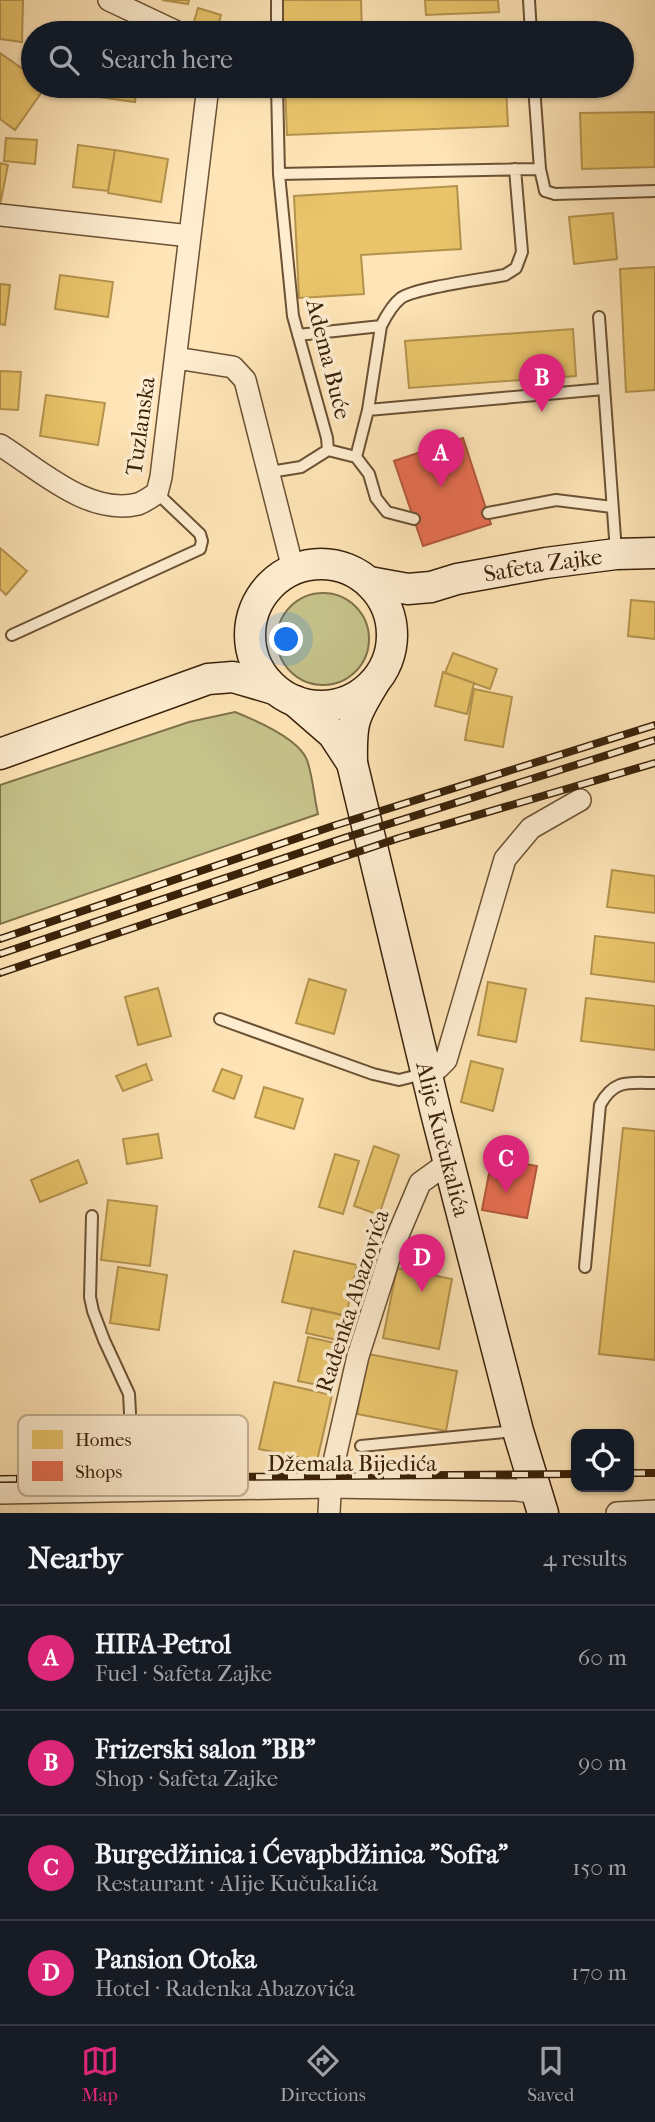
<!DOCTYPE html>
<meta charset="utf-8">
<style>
body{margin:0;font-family:"IM FELL French Canon",serif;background:#242831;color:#f1f3f6}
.controls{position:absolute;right:21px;bottom:21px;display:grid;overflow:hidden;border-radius:14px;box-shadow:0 2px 5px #0004}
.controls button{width:63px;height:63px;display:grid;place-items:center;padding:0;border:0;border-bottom:2px solid #363941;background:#171b24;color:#f1f3f6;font:35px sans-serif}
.you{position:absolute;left:287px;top:640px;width:24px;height:24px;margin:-18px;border:5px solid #fff;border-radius:50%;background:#1a73e8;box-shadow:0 0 0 10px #1a73e833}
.badge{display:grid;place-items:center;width:46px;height:46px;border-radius:50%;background:#db2777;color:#fff;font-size:23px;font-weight:700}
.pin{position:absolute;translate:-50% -58px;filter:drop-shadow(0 2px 4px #0008)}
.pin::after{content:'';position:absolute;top:37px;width:24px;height:21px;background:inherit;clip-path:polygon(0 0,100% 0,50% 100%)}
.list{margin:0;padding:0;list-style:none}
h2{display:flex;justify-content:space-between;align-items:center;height:91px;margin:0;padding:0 28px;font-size:30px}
h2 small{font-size:23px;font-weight:400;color:#9ea1a6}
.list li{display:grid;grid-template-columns:46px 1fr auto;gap:21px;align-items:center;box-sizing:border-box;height:105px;padding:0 28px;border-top:2px solid #363941}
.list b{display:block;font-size:26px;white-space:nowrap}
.list p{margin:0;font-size:23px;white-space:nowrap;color:#9ea1a6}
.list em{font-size:23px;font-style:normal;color:#9ea1a6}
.icon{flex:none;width:38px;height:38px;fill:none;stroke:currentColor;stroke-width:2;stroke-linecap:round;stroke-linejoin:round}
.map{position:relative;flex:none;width:655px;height:1513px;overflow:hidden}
.search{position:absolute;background:#171b24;box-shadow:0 2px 5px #0004;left:21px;right:21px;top:21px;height:77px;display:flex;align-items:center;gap:18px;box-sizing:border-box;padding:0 24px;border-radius:38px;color:#9ea1a6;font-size:26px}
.sheet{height:511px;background:#171b24}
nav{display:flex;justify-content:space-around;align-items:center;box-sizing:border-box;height:98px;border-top:2px solid #363941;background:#171b24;font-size:19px;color:#9ea1a6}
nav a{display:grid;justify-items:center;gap:4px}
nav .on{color:#db2777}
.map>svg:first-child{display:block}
.green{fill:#c5c28a;stroke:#80724a;stroke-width:2}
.homes{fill:#e9c46a;stroke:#b4934d;stroke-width:2}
.shops{fill:#e76f51;stroke:#b3583b;stroke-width:2}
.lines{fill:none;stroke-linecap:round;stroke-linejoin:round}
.lane-casing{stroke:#6b5234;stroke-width:14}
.street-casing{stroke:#6b5234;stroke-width:24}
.secondary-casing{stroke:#3a2209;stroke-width:33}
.lane{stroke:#feedd0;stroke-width:10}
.street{stroke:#feedd0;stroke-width:21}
.secondary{stroke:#feedd0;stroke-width:30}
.rail-casing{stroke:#3a2209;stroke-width:8}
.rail{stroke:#feedd0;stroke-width:5;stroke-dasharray:16;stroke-linecap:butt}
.labels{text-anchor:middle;stroke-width:7;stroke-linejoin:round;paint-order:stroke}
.street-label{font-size:23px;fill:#3a2209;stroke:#feedd0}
.key{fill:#feedd0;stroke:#c3b094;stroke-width:2}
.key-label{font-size:19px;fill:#3a2209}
</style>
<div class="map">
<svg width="655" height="1513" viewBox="0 0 655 1513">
<rect width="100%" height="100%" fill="#fee4b6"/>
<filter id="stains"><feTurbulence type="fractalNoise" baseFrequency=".00286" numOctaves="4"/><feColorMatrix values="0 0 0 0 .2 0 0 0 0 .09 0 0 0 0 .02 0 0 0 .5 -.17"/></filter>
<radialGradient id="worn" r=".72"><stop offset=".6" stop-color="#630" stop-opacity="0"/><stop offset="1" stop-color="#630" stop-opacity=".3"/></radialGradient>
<path class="green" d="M277 639a46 46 0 1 1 92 0a46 46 0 1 1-92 0Z
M235,712c20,8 64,27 72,48 6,17 7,37 11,54l-318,110v-139l189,-63z"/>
<path class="homes" d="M0,0h23l-1,42 -22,-3z
M162,0h27l-1,4z
M282,0h79l1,33h-79z
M425,0h73l1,12 -73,3z
M198,8l23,7 -5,18 -24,-5z
M44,28l42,5h-42z
M0,53l33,23v10h13l-31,44 -15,-11z
M99,86h38l-2,16 -37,-5z
M285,86h221l2,40 -221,9z
M655,112v55l-73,2 -2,-56z
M6,138l31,2 -2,24 -31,-3z
M78,145l37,5 -7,41 -35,-4z
M115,150l53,9 -7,43 -53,-9z
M0,163l8,2 -8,40z
M457,186l4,63 -100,6 3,39 -65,4 -5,-102z
M613,213l4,46 -43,5 -5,-47z
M655,267v123l-29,2 -6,-123z
M60,275l53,7 -5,35 -53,-8z
M0,284l10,1 -5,40 -5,-1z
M573,329l3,47 -167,12 -4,-47z
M0,371l21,1 -3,38 -18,-1z
M46,395l59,8 -7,42 -58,-9z
M0,548l27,23 -21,24 -6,-6z
M631,600l24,2v37l-27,-3z
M453,653l44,16 -7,20 -45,-16z
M443,672l31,11 -7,31 -32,-8z
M474,689l38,8 -9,50 -38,-7z
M612,870l43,6v37l-48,-6z
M595,936l60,7v39l-64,-8z
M309,979l37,11 -12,44 -38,-11z
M488,982l38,7 -10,53 -38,-7z
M158,988l13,48 -33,9 -13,-48z
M586,998l69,8v44l-74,-9z
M471,1061l32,8 -10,42 -32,-9z
M146,1064l6,16 -29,11 -7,-15z
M222,1069l20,7 -8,23 -21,-8z
M264,1087l39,12 -9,30 -39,-12z
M623,1128l32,3v229l-56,-6z
M158,1134l4,24 -35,6 -4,-25z
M374,1146l25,9 -20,60 -25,-9z
M335,1154l24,7 -16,53 -24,-7z
M78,1160l9,23 -47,19 -9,-22z
M108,1200l49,6 -7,60 -49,-6z
M294,1251l63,14 -11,51 -64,-14z
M118,1267l49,8 -8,55 -49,-7z
M397,1268l55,11 -13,70 -56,-11z
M312,1308l36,8 -6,25 -36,-8z
M308,1337l31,7 -10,43 -31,-6z
M368,1354l89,17 -11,60 -89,-17z
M274,1382l58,13 -15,66 -58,-12z"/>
<path class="shops" d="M463,438l28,86 -68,22 -29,-85z
M492,1158l45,8 -10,52 -45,-8z"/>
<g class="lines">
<g class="lane-casing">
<path id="lane" d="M529,0l2,33
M277,33v-33
M534,86l6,83 5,22 10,3 100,-3
M279,174l261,-5
M599,317l17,235
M298,335l83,-9c5,-10 11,-21 20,-28 14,-10 83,-19 104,-23l11,-7 6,-16 -7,-83
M368,410l13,-84
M328,450l28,7 13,17 7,24 11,14 27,7
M356,457l12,-47 236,-21
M270,472l31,-5 27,-17 -1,-12 -34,-122 -14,-142 -2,-88
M488,513l68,-13 56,7
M12,635l188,-86 2,-8 -2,-7 -43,-41
M220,1019l153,55 26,6 24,-6
M92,1216l-2,81 3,14 11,29 25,54 1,19 -6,78
M585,1267l15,-162c14,-26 28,-22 55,-22
M361,1446l154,-15"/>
</g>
<g class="street-casing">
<path id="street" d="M109,0l70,33
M0,215l190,21
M176,358l57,9 12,13 48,189
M0,445c39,24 88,71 138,59 6,-2 13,-7 19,-11l4,-16 47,-391
M426,1074l12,-6 8,-8 59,-201 26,-31 49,-28
M0,1493l330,-6 187,3 20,3
M329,1513l2,-38 27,-119 34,-107 28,-66 29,-21
M617,1513l38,-2"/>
</g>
<g class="secondary-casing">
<g id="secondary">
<circle cx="321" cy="635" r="71"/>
<path id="s1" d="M369,582l39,7 23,-2 26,-8 89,-16 70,-9 39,-1"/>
<path id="s2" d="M374,683c-21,34 -23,40 -22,80l84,350 82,318 25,82"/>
<path d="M295,701l38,33 19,29"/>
<path d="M0,754l208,-75 25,-2 41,12"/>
</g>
</g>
<use href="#lane" class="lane"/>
<use href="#street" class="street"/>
<use href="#secondary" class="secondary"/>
<g class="rail-casing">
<path id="rail" d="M0,939l336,-114 319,-100
M0,954l341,-115 314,-99
M0,973l399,-135 256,-75
M629,1473h26
M0,1479l576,-5"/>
</g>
<use href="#rail" class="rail"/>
</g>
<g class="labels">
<g class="street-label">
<text transform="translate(329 359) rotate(76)" y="8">Adema Buće</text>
<text transform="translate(140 426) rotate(-82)" y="8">Tuzlanska</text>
<text dy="8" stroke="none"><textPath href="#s1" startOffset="177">Safeta Zajke</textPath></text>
<text dy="8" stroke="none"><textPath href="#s2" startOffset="472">Alije Kučukalića</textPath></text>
<text transform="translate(352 1301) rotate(-72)" y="8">Radenka Abazovića</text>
<text x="352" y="1471">Džemala Bijedića</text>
</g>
</g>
<rect x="18" y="1415" width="230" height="81" rx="10" class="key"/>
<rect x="32" y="1430" width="31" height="19" fill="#e9c46a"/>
<rect x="32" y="1461" width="31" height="20" fill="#e76f51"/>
<g class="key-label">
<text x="75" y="1446">Homes</text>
<text x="75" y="1478">Shops</text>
</g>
<rect width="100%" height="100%" filter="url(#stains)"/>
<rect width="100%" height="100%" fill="url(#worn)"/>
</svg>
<div class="controls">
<button><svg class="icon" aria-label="locate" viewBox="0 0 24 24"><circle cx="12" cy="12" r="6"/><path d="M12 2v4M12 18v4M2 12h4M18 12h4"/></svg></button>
</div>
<div class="you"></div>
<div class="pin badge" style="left:441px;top:487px">A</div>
<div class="pin badge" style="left:542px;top:412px">B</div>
<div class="pin badge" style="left:506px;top:1193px">C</div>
<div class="pin badge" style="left:422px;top:1292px">D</div>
<div class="search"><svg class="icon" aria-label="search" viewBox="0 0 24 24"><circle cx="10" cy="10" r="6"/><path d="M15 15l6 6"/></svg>Search here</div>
</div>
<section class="sheet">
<h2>Nearby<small>4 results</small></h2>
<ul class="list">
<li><span class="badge">A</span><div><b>HIFA-Petrol</b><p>Fuel · Safeta Zajke</p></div><em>60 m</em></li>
<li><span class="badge">B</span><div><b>Frizerski salon &quot;BB&quot;</b><p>Shop · Safeta Zajke</p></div><em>90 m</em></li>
<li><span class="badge">C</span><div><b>Burgedžinica i Ćevapbdžinica &quot;Sofra&quot;</b><p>Restaurant · Alije Kučukalića</p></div><em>150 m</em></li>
<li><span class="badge">D</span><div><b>Pansion Otoka</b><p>Hotel · Radenka Abazovića</p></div><em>170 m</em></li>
</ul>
</section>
<nav>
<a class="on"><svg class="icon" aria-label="map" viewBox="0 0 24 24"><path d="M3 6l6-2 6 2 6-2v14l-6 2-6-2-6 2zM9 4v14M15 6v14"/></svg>Map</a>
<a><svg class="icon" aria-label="directions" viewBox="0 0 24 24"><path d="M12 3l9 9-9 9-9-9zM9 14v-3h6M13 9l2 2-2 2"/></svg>Directions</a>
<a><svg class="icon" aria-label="saved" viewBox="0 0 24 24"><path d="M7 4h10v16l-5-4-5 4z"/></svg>Saved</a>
</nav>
